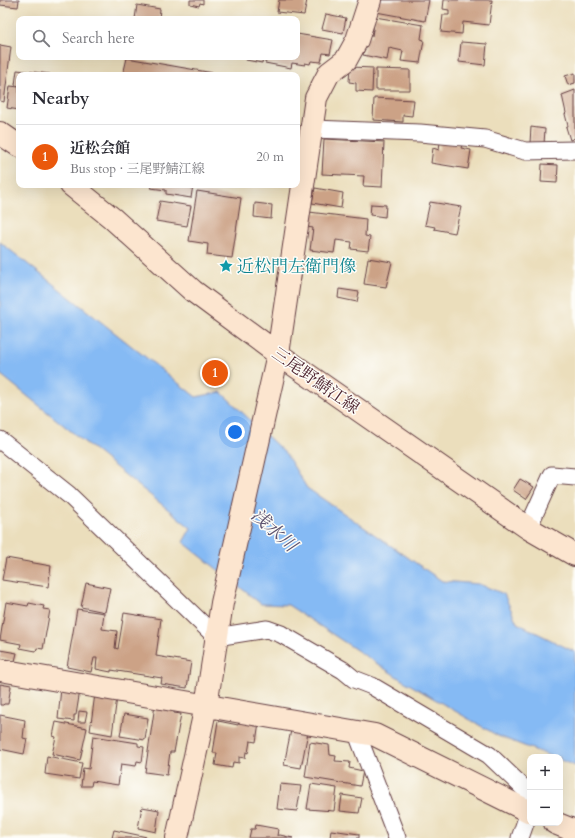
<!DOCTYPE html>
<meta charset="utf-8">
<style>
body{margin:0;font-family:Cardo,"Noto Serif JP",serif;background:#f2f2f3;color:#2b2b33}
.controls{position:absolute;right:12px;bottom:12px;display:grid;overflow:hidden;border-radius:8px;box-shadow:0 4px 16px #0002}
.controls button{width:36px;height:36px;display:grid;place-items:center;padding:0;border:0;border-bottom:1px solid #e1e1e2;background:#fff;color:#2b2b33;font:20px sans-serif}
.you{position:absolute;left:235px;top:432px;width:14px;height:14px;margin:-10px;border:3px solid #fff;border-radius:50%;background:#1a73e8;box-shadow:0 0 0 6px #1a73e833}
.badge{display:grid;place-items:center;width:26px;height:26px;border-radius:50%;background:#ea580c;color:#fff;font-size:13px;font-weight:700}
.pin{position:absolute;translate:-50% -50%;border:2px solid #fff;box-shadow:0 1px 4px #0006}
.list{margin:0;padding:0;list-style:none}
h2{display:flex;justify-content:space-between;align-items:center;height:52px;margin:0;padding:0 16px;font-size:17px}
h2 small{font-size:13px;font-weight:400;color:#7c7c81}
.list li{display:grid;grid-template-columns:26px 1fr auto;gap:12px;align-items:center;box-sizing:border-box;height:64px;padding:0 16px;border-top:1px solid #e1e1e2}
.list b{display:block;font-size:15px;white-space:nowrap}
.list p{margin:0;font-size:13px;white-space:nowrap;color:#7c7c81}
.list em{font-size:13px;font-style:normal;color:#7c7c81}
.icon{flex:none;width:22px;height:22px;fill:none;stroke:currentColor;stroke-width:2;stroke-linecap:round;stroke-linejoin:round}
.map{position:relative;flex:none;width:575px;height:838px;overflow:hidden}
.search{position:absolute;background:#fff;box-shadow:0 4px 16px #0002;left:16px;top:16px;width:284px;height:44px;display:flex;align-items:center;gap:10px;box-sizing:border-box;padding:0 14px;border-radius:8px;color:#7c7c81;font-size:15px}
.panel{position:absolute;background:#fff;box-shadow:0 4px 16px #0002;left:16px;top:72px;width:284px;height:116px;border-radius:8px}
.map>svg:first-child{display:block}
.water{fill:#85baf4;stroke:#686c90}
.building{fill:#cca286}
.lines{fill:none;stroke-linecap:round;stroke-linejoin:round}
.street-casing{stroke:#623c41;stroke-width:19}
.secondary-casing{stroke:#623c41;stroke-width:24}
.street{stroke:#fff;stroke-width:17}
.secondary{stroke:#fce5cf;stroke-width:22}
.labels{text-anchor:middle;stroke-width:3;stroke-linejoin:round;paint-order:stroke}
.culture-label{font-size:17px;fill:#0d838f;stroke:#fdfcf7;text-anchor:start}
.street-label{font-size:17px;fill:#4a1f2b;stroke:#fdfcf7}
.water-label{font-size:18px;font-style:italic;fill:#5f5571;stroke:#fdfcf7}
</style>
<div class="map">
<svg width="575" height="838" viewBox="0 0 575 838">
<rect width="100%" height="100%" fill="#fdfcf7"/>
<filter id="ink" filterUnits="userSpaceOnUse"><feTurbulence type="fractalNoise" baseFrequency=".025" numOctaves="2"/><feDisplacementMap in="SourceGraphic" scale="8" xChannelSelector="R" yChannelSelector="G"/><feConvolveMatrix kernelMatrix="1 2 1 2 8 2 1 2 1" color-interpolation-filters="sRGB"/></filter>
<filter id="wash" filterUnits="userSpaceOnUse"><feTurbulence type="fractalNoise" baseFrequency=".012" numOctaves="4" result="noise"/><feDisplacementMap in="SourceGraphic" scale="16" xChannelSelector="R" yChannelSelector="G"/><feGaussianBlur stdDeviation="0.9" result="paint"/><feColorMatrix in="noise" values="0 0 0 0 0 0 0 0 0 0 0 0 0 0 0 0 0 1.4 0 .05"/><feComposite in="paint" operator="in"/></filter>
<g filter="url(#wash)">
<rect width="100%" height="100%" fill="#ebdebc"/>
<path class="water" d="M0,242l196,155 25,-5 65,62 21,34 135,93 37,3 25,10 13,29 58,29v114l-15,-6v-3h-7l-55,-21 -96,-56 -114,-75 -27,-1 -78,-62 8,-14 -191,-154z"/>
<g id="blocks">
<path class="building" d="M0,0h19l-1,7 -18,-2z
M190,0h13v4l-3,-1 -1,3 -9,-2z
M279,0h28l-3,15 -27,-3z
M378,0h51l-4,21 -49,-9z
M444,0h48l-3,25 -26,-3 -1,12 -21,-2 2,-17h6v-5l-6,-1z
M137,5l23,4 -1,10h-24z
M326,14l20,4 -3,15 -21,-4z
M375,17l48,8 -2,14 3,1 -4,23 -19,-2 2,-10 -14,-3 -2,12 -24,-5 4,-19h5z
M297,34l36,6 -3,14 -7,-1 -2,9 -10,-1 -1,3 -5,-1v2l-13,-2 -1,5 -26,-5 1,-6h31z
M461,42l26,2 -2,21 -26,-3z
M0,45l11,2 -7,55 -4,-1z
M246,57h17l-1,6 -16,-3z
M127,58l92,16 -1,1h-95z
M350,67l23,1 -1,24 -16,-1v-8l-7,-1z
M376,69l34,1v20h-34z
M17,70l33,4v1h-31v11l-4,-1z
M575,73v10l-7,2 -3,-9z
M10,86l9,1v23l-12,-2z
M575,90v48l-5,2 -4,-13 2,-1 -3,-12 1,-1 -4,-18z
M374,98l40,2 -2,16 -9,-1v7l-30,-2z
M531,127l14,2 -1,15 -14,-1z
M324,139l60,3 -2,45 -19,-1 1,-10 -42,-2z
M440,142l22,3 -1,3 10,2 -3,19 -37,-6 2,-15 6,2z
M542,164l16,1 -1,18 -16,-1z
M152,185h41l-2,13 -25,-4v-4l-15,-2z
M315,188l28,5 -2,15 -29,-5z
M197,191l44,7 -9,60 -25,-3 1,-11 -19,-3z
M160,201l31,5 -4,20 -31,-5z
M430,202l31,5 -6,26 -21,-4 1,-2 -10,-2z
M255,203l17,2 -1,14 -17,-2z
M371,204l15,1 -1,12 -15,-2z
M309,212l57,7 -1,17 5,1 -2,14 -17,-2 1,-7 -16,-2 -2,13 -24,-3 3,-22 -6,-1z
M368,258l24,4 -6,25 -22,-3z
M339,289l20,3 -2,10 -19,-4z
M520,479l14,8 -8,12 -13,-9z
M6,558l45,8 -3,21 -46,-7z
M86,583l24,5 -5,24 -24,-5z
M6,602l22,4 1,-3 15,3 -1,3 7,1 -7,39 -6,-1 -1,3 -16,-3 1,-4 -21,-4z
M77,609l27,4 -2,16 15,2 -2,17 3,1 6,-36 37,6 -5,37 35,6 -4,26 -26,-4 1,-6 -51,-8v2l-15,-3 1,-11h-3l-3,14 -24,-5z
M0,650l17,3 -2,8 -15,-3z
M0,684l11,2 -3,18h-4l-1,1h-3z
M61,688l19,2 -4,25h-2v6l-16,-2z
M95,694l22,3 -5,38 -22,-4z
M155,705l19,3v5l7,1 -7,38h-4l-3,23 -22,-3z
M79,711l8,1 -2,10h-7z
M124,714l24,4 -3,22 -25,-4z
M0,715l25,5 -2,18 4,1 -3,15 -24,-5z
M218,721l20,4 1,-3h20l-3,20 -6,-1 -2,12 -2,-1 -1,6 -6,-1v6l-6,-1 -1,6 -17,-3 2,-12h-4z
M56,722l31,6 -7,32 -28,-6 4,-17 -3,-1z
M291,730l17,2 -7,36 -17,-3z
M93,736l45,7v3l6,1 -2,15 -5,-1 -1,5 -15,-2 -3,21 -26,-4 -1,5h-10l2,-18 6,1z
M310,742l19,3 1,10 6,1 -1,5 15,1 -1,6 14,3 -3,15 -55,-9z
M47,756l35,7 -3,16 -34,-5z
M280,784l21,2 -4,25 -20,-2z
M311,784l26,4 -3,23 -27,-2z
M342,795l20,3 -3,15 -19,-2z
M142,807l17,3 -3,22 -18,-4z
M256,825l22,4 -1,7 3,-1 13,3h-44l2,-9h4z
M114,830l33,7 -1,1h-34z
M331,830l28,4v4h-29z"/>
</g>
</g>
<g filter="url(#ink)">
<use href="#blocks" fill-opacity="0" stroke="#623c41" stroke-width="1"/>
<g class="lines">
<g class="street-casing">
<path id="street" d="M313,129l107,4 65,6 40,12 50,-1
M0,440l69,55 147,142 51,-8 14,5 62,36 11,9 18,7 117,69 41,39
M528,528l24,-53 23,2
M356,731l41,107
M520,838l9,-26"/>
</g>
<g class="secondary-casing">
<path id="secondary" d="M0,133l19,13
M71,185l41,33 81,73 85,63 250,174 47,27
M0,670l375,65 155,77
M555,823l20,8
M177,838l29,-132 16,-103 56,-249 38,-256 13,-25 17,-13 11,-20 13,-40"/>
</g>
<use href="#street" class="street"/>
<use href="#secondary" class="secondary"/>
</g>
</g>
<defs>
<g id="sight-bare" transform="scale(1.08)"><path d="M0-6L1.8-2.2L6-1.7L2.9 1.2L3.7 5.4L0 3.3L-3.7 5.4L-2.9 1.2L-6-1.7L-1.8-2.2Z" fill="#0f9aa8" stroke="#fdfcf7" stroke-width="2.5" paint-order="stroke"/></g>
</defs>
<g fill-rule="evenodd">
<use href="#sight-bare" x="226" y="266"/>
</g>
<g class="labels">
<g class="culture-label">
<text x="237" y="272">近松門左衛門像</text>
</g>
<g class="street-label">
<text transform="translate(316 380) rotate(35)" y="6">三尾野鯖江線</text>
</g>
<g class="water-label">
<text transform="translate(274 530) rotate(42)" y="6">浅水川</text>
</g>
</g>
</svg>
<div class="controls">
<button>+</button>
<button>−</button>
</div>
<div class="you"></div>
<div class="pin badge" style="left:215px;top:373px">1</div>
<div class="search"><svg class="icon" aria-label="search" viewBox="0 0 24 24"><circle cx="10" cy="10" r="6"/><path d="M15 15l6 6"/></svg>Search here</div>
<section class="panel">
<h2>Nearby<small></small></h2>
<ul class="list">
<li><span class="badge">1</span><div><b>近松会館</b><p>Bus stop · 三尾野鯖江線</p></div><em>20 m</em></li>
</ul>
</section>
</div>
